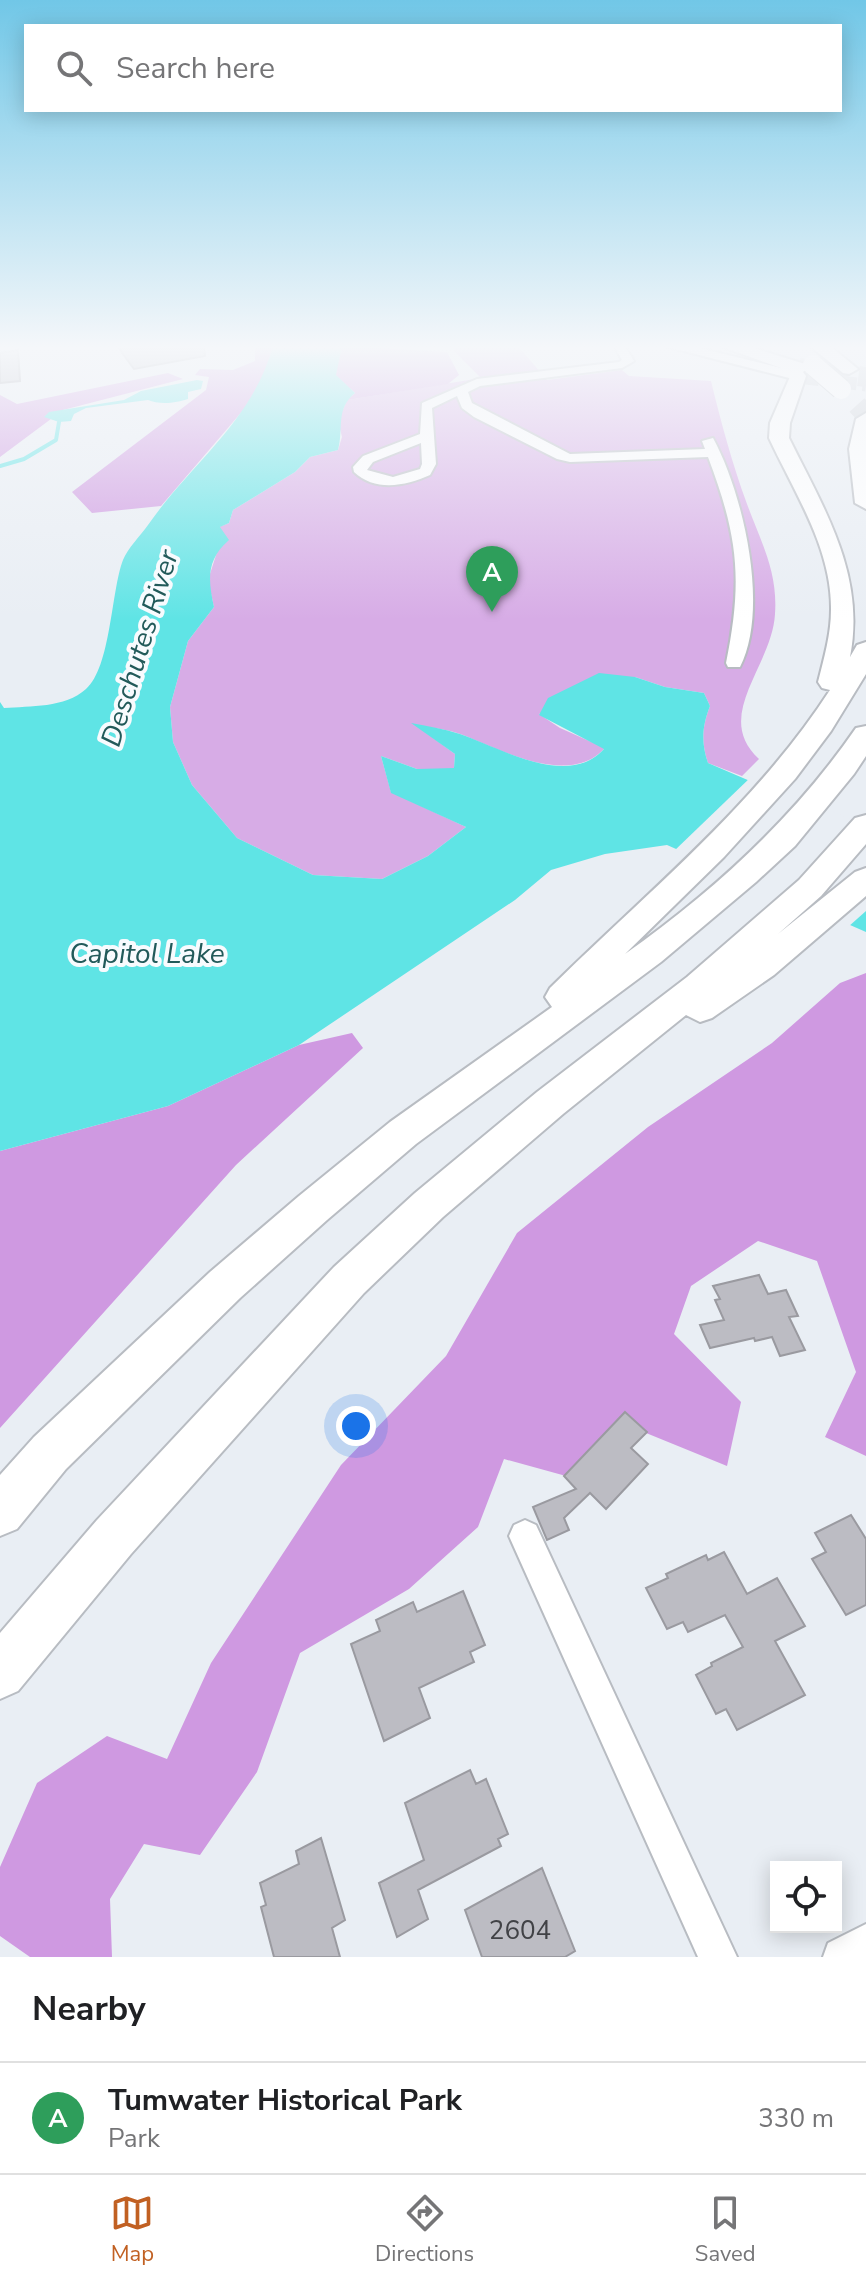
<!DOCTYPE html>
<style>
body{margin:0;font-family:"Nunito Sans",sans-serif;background:#f2f2f2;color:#202124}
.controls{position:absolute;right:24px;bottom:24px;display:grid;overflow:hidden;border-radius:0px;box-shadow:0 4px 20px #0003}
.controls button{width:72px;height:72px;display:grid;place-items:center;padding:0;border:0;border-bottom:2px solid #e0e0e0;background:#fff;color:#202124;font:40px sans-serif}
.you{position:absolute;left:356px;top:1426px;width:28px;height:28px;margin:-20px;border:6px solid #fff;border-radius:50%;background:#1a73e8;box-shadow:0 0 0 12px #1a73e833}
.badge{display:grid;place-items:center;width:52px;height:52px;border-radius:50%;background:#c16022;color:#fff;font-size:26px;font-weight:700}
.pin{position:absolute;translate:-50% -66px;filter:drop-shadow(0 2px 4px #0008)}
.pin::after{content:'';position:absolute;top:42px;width:28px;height:24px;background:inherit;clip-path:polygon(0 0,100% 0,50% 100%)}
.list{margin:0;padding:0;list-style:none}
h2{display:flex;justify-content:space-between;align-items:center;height:104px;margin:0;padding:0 32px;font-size:34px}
h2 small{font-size:26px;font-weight:400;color:#757577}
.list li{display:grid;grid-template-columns:52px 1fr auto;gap:24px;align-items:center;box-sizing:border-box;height:112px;padding:0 32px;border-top:2px solid #e0e0e0}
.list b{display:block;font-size:30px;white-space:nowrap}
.list p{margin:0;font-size:26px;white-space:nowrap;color:#757577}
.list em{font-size:26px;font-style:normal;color:#757577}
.icon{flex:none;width:44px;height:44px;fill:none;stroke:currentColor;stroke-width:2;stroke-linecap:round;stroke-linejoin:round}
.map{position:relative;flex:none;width:866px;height:1957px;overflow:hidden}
.search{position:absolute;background:#fff;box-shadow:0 4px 20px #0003;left:24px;right:24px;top:24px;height:88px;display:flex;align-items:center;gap:20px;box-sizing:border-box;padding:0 28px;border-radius:0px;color:#757577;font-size:30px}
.sheet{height:216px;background:#fff}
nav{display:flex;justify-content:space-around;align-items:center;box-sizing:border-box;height:112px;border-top:2px solid #e0e0e0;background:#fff;font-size:22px;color:#757577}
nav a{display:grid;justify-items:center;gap:4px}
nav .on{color:#c16022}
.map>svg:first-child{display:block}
.green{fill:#d7ace6}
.forest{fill:#cf99e1}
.water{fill:#5fe4e5}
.pier{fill:#e9eef4}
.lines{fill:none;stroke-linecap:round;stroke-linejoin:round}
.stream{stroke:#5fe4e5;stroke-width:4}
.building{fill:#bcbcc3;stroke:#9a9aa0;stroke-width:2}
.minor-tunnel{stroke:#caced4;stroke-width:13;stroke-dasharray:13 6;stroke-linecap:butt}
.highway-tunnel{stroke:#caced4;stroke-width:20;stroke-dasharray:20 10;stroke-linecap:butt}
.minor-casing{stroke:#b8bcc2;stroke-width:4}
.major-casing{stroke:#b8bcc2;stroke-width:4}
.highway-casing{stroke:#b8bcc2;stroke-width:4}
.minor{fill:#fff;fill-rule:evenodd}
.major{fill:#fff;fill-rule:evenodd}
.highway{fill:#fff;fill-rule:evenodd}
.highway-bridge-casing{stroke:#b8bcc2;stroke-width:22;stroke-linecap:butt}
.highway-bridge{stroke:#fff;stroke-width:20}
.labels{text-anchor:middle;stroke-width:8;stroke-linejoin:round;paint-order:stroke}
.near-number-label{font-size:26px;fill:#414246}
.water-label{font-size:28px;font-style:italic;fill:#225a5a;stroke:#f8fbfe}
</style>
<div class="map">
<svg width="866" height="1957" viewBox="0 0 866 1957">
<rect width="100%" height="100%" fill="#e9eef4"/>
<path class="green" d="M454,346h64l29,34 75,-10 7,6 82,5c10,41 21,82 36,123 14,38 31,68 28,110 -3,53 -63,102 -16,145l-17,17 -34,-13c-7,-21 -6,-36 2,-57l-6,-13 -39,-6 -30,-10 -96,37 21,14 45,20c-35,39 -102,3 -142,-13 -15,-6 -33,-7 -49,-11l41,30 -1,15h-37l-36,-13 10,36 75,35 -38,29 -46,23 -69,-4 -76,-37 -45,-53 -19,-43 -3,-35 18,-66 26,-34 -6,-27 10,-31 1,-22 10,-4 4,-13 62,-38 15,-15 28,-7 4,-13 -4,-16 9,-21 134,-22 -27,-27z"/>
<path class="forest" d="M255,346h18l-8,30 -14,25 -90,105 -69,7 -20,-21 134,-102 3,-13 -14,-2 5,-6 33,1 22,-9z
M342,346l105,6 12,23 -11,9 -101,16 8,-7 -20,-18z
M168,373l15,6 -120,31 -63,47v-62l17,9z
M866,973v483l-41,-19 31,-65 -39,-111 -59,-20 -67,45 -17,48 67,68 -14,64 -103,-42 -58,52 -62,-17 -26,68 -69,62 -109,64 -43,119 -57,83 -56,-11 -34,55 2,58h-82l-30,-21v-69l37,-84 70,-47 60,23 44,-96 130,-198 105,-109 71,-123 131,-106 124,-84 68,-60z
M352,1033l11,15 -127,117 -236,263v-277l168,-45 131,-61z"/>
<path class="water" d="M273,346h69l-6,29 19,18c-20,16 -11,36 -17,57l-28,7 -15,15 -62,38 -4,13 -9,4 9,13c-23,20 -21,40 -15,67l-26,34 -18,66 3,35 19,43 45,53 76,37 69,4 46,-23 38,-29 -75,-34 -10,-37 36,13 37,-1 1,-14 -44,-31c16,3 33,6 49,11 41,14 108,55 144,15l-65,-34 9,-17 51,-25 36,4 30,10 39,6 6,13c-8,21 -9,36 -2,57l158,68v101l-199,-87 -62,9 -54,16 -36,30 -216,145 -131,61 -168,45v-449l4,6c26,-2 61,0 82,-19 25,-22 25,-98 37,-129 5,-12 17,-24 25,-35 43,-62 104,-103 125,-179z
M197,380l6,1 -2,8 -13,3v7c-11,4 -29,6 -40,1l-62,8 -12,6 -3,7 -12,1 -15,-5 5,-5 75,-12 17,-9z"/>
<path class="pier" d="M752,776l114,50v85l-18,16 -175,-75z"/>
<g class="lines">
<path class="stream" d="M0,466l24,-7 32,-19 3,-18"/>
</g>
<path class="building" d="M117,346h87l1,10 -71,13z
M18,350l2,31 -20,2v-30z
M759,1275l9,19 18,-4 12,26 -9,1 16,33 -25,6 -8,-19 -17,4 -1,-3 -44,10 -10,-23 24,-5 -9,-20 5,-1 -7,-13z
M625,1412l22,20 -16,16 17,16 -42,45 -16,-16 -26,25 5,12 -22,10 -14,-33 43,-18 -12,-13z
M851,1515l15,24v66l-20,10 -34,-56 14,-7 -11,-19z
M724,1552l23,42 30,-16 28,48 -30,15 30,54 -68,35 -11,-21 -10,5 -20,-39 16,-9 -1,-3 32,-16 -18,-32 -37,17 -5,-10 -16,7 -21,-41 22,-10 -2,-4 40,-19 2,5z
M463,1591l22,54 -15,7 4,10 -55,26 11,30 -46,23 -33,-97 29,-13 -4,-11 37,-18 4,10z
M470,1770l6,14 10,-5 22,55 -10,5 3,7 -83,44 10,29 -31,18 -18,-54 45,-23 -19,-57z
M321,1838l24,82 -13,8 8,29h-66l-13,-50 5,-2 -6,-22 39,-19 -3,-13z
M542,1868l33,83 -10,6h-83l-17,-47z"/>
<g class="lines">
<path class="minor-tunnel" d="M806,378l60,7"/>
<path class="highway-tunnel" d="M799,368l67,9
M857,405l9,10"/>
<g class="minor-casing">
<path id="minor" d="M614,346h11l9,15 -12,7 -142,18 -12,6 4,11 98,51 135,-5 -3,-8 11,-3c30,55 57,170 27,229h-12l-2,-4c17,-83 12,-127 -18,-206l-138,5 -13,-3 -83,-42 -12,-9 -5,-12 -25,12 4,56 -6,11c-24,11 -55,17 -76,-3l-1,-5 10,-11 57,-22 2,-31 55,-24 142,-17 3,-2zM421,443l1,21 -2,5 -27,8 -26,-7 6,-8z
M525,1520l11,5 201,432h-39l-189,-421 5,-11z
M866,1924v33h-43l5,-14z"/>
</g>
<g class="major-casing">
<path id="major" d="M664,346h27l111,27 2,3 -7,4z"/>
</g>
<g class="highway-casing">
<path id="highway" d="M720,346h27l58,18 3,4 -5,4 3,4 -16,47 -1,15c35,71 77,137 61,219l7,-12 9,-3v32l-35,57 -36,48 -71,78 -99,97c89,-63 169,-136 231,-226l10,-2v30l-12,18 -59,72 -39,36 -95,80 -245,182 -89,76 -87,78 -174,171 -49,60 -17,7v-61l34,-38 176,-165 89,-76 91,-74 162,-115 -7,-10 5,-9c97,-96 205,-182 280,-298l-8,-2 -4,-6c6,-24 13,-48 13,-72 1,-62 -37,-118 -62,-172l1,-15 22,-51z
M810,346h20l28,23 -9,5 -6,-1z
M866,413v96l-11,-6 -6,-54 7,-30z
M866,815v29l-45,52 -43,38 77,-62 11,-4v28l-92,79 -62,43 -12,4 -14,-7 -123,99 -120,103 -79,76 -233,261 -113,137 -18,8v-66l97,-113 237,-253 81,-74 122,-101 150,-115 112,-97 56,-62z"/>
</g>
<use href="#minor" class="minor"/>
<use href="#major" class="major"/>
<use href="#highway" class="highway"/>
<g class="highway-bridge-casing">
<path id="highway-bridge" d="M813,365l28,24"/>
</g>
<use href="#highway-bridge" class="highway-bridge"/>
</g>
<linearGradient id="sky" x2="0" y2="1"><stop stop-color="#71c7e7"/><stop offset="0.56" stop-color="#f5f7fa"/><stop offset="1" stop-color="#f5f7fa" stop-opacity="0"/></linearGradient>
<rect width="866" height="620" fill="url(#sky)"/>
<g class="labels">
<g class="near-number-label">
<text x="520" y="1939">2604</text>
</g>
<g class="water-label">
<text transform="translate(139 648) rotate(-73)" y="10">Deschutes River</text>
<text x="147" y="963">Capitol Lake</text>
</g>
</g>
</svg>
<div class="controls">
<button><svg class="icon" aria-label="locate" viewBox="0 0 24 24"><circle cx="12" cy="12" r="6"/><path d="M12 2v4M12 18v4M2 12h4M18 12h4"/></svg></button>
</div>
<div class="you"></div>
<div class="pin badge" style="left:492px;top:612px;background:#2e9e5b">A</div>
<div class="search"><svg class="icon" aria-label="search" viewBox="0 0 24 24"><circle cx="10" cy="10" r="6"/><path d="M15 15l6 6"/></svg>Search here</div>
</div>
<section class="sheet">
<h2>Nearby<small></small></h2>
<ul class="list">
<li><span class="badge" style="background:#2e9e5b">A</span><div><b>Tumwater Historical Park</b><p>Park</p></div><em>330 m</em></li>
</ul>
</section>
<nav>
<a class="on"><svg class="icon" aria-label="map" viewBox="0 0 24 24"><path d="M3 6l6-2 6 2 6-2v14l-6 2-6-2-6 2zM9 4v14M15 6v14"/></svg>Map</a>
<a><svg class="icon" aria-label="directions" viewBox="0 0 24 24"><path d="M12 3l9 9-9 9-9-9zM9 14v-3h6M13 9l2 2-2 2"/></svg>Directions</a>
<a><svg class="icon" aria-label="saved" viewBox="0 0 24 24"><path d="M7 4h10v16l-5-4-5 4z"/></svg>Saved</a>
</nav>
